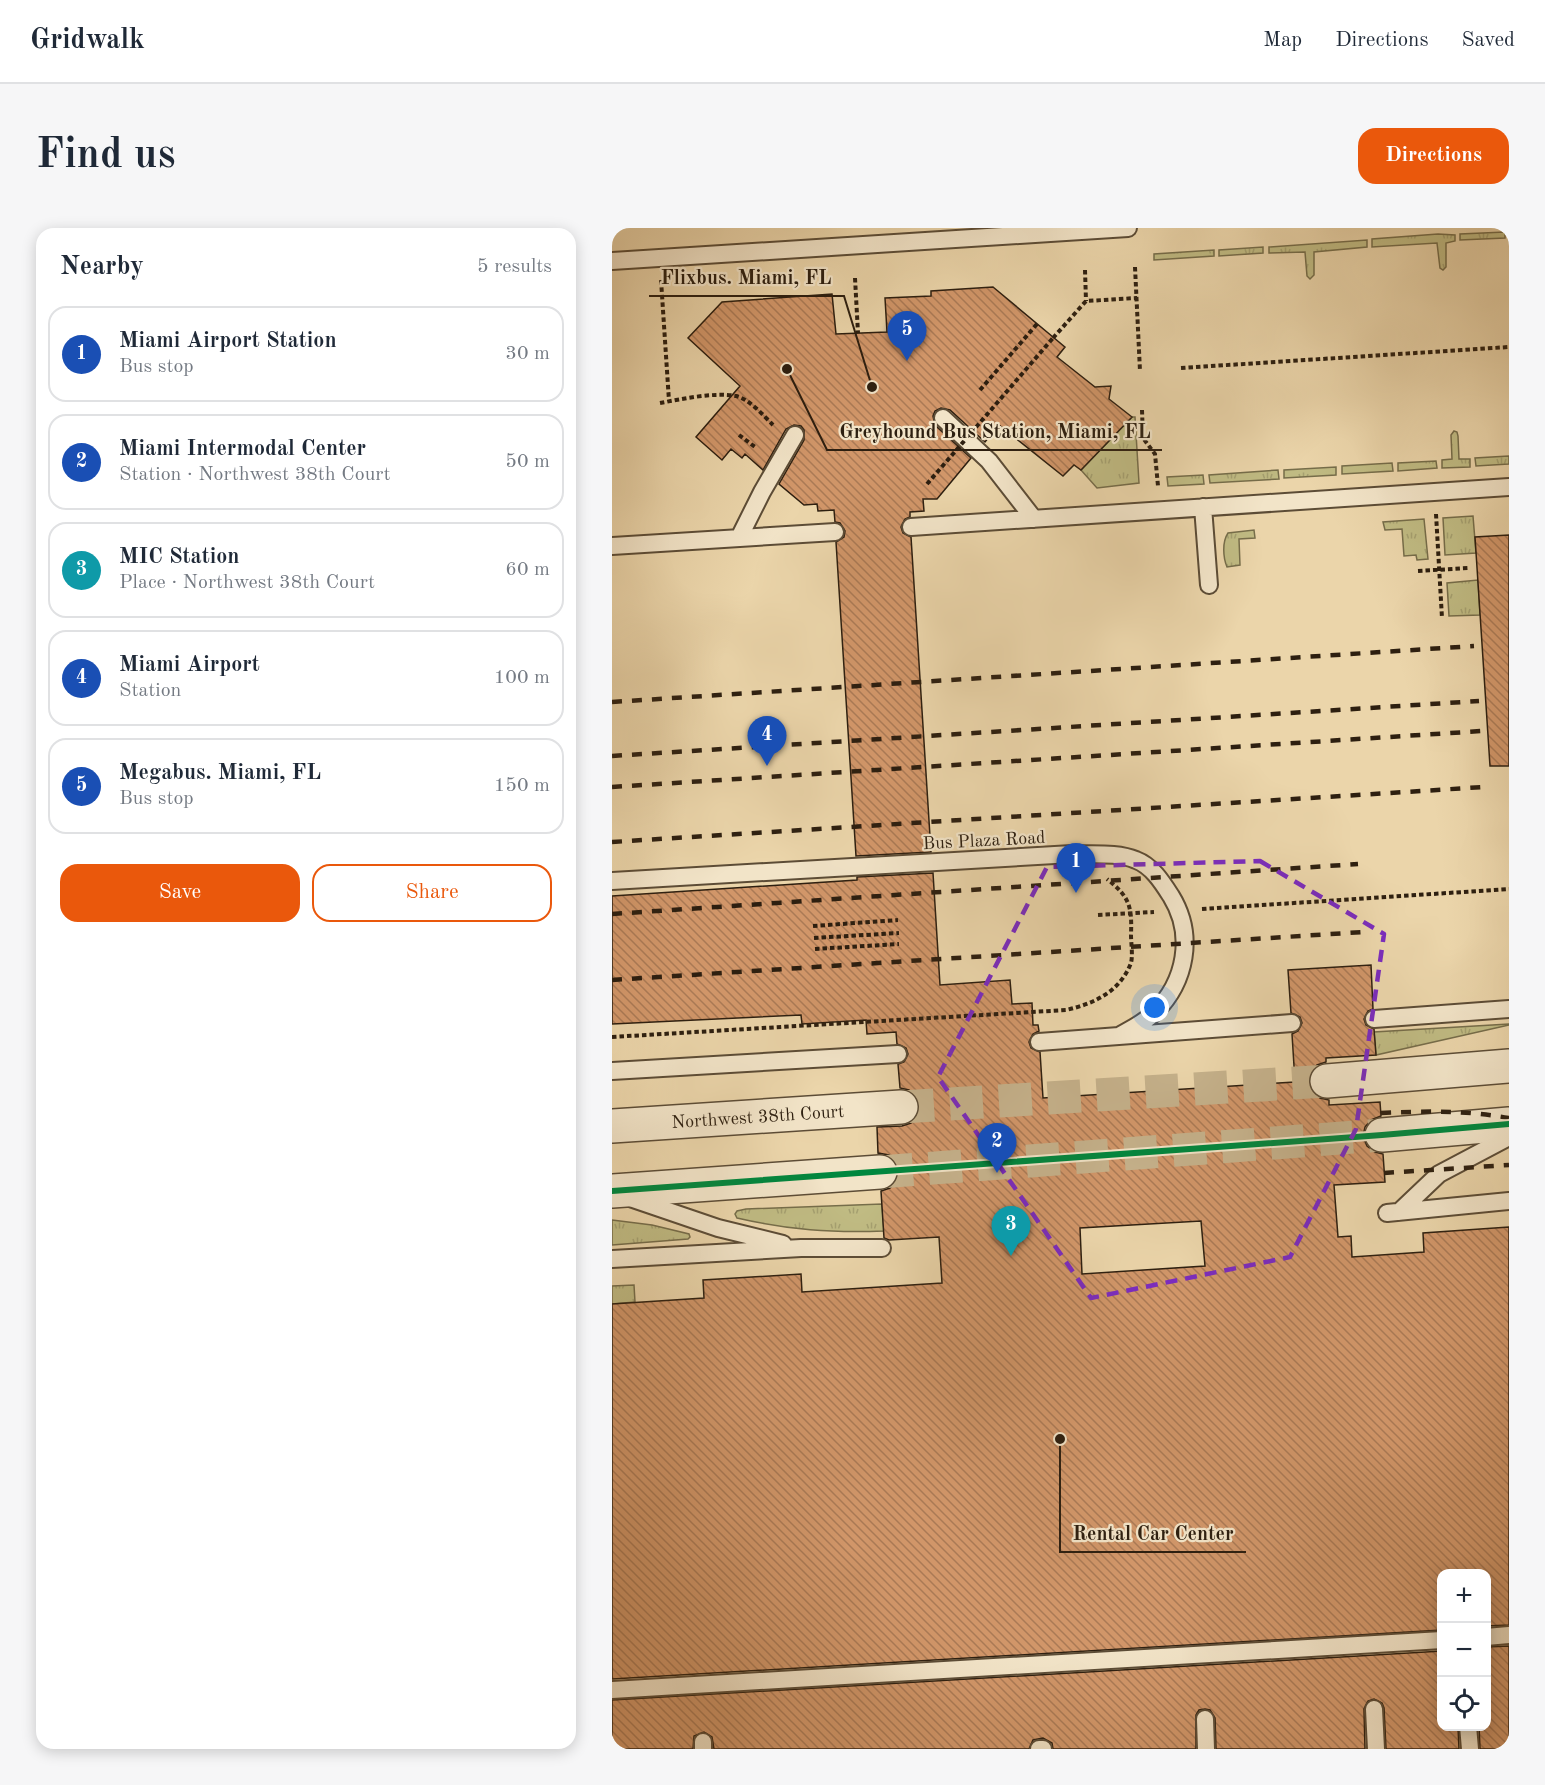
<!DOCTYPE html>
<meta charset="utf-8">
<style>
body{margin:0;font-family:"Old Standard TT",serif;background:#f6f6f7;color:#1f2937}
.controls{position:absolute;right:18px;bottom:18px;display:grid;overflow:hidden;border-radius:12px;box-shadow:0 3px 15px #0003}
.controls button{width:54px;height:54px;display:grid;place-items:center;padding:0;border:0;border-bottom:2px solid #e0e1e3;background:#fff;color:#1f2937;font:30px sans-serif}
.you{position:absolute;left:543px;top:780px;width:21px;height:21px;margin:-15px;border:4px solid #fff;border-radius:50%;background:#1a73e8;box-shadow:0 0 0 9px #1a73e833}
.badge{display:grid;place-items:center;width:39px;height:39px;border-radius:50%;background:#ea580c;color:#fff;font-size:20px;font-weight:700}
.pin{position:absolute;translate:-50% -50px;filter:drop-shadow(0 2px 3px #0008)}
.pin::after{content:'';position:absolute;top:32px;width:21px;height:18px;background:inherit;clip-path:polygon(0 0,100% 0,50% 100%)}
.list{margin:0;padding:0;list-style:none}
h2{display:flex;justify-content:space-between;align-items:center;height:78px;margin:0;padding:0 24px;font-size:26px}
h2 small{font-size:20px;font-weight:400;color:#747a83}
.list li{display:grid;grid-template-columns:39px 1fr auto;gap:18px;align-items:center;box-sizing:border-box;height:96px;margin:0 12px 12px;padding:0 12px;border:2px solid #e0e1e3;border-radius:18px}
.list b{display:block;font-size:22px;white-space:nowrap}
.list p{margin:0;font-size:20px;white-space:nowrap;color:#747a83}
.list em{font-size:20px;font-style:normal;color:#747a83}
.actions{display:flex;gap:12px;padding:18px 24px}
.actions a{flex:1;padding:14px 0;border:2px solid #ea580c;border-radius:18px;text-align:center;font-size:21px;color:#ea580c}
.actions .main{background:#ea580c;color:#fff}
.icon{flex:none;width:33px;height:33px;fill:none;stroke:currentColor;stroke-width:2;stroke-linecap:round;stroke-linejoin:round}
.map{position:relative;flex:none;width:897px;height:1521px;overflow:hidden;border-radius:18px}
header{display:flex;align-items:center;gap:36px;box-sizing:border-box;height:84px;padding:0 30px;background:#fff;border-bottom:2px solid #e0e1e3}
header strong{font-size:28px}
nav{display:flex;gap:33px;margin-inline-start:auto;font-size:21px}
.intro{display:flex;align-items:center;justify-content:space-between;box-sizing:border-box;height:144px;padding:0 36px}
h1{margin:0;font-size:42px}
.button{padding:15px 27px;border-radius:18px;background:#ea580c;color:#fff;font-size:21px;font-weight:700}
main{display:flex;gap:36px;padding:0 36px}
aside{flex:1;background:#fff;border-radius:18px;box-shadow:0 3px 15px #0003}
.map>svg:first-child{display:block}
.grass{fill:url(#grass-tufts);stroke:#766d4a;stroke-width:1.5}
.building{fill:url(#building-back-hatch);stroke:#2d1f10;stroke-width:1.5;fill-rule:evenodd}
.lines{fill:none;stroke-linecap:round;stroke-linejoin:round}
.minor-tunnel{stroke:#c5b18b;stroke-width:33;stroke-dasharray:33 16;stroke-linecap:butt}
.tertiary-tunnel{stroke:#c5b18b;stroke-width:33;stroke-dasharray:33 16;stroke-linecap:butt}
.service-casing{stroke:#5c4c36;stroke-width:20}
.minor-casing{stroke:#5c4c36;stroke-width:36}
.tertiary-casing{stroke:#5c4c36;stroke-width:36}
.path{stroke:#2d1f10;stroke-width:4;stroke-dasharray:4.5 3;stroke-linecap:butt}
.service{stroke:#f2e4c8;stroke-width:16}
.minor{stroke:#f2e4c8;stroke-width:33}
.tertiary{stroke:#f2e4c8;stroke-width:33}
.rail{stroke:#2d1f10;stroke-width:4.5;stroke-dasharray:10 10;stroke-linecap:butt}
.path-bridge{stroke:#2d1f10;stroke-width:4;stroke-dasharray:4.5 3;stroke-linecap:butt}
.cycleway-casing{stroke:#f2e4c8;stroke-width:10}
.cycleway{stroke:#00873e;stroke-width:6}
.marked{fill:none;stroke:#7b2cbf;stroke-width:4.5;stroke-dasharray:12 8;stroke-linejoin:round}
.labels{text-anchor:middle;stroke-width:4.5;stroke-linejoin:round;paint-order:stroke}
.street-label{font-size:18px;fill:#2d1f10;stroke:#f2e4c8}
.leader{fill:none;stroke:#2d1f10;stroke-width:2}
.callout-dot{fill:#2d1f10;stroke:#f2e4c8;stroke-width:2}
.callout-label{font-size:20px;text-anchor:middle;font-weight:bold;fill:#2d1f10;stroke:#f2e4c8;stroke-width:4.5;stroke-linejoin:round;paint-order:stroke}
</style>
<header>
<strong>Gridwalk</strong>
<nav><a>Map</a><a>Directions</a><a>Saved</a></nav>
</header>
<div class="intro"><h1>Find us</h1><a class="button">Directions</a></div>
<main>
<aside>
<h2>Nearby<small>5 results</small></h2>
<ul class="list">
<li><span class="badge" style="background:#1a4fb4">1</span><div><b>Miami Airport Station</b><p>Bus stop</p></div><em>30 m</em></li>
<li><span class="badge" style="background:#1a4fb4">2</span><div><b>Miami Intermodal Center</b><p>Station · Northwest 38th Court</p></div><em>50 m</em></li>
<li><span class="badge" style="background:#0f9aa8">3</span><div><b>MIC Station</b><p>Place · Northwest 38th Court</p></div><em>60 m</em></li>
<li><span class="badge" style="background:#1a4fb4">4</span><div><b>Miami Airport</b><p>Station</p></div><em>100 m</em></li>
<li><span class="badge" style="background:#1a4fb4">5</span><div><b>Megabus. Miami, FL</b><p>Bus stop</p></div><em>150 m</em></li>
</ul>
<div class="actions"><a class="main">Save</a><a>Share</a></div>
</aside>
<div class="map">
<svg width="897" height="1521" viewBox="0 0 897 1521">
<defs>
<pattern id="grass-tufts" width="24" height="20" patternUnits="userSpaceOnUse" patternTransform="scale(1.5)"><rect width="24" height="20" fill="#c0bb83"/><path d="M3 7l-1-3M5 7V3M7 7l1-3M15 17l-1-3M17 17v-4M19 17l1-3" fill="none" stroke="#a5a070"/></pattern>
<pattern id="building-back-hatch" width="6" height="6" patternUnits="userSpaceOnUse" patternTransform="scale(1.5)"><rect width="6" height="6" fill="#d19669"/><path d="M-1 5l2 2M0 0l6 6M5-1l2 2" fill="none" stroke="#aa7a55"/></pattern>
</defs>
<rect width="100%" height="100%" fill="#ebd5aa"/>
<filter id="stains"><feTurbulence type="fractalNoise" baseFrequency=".00333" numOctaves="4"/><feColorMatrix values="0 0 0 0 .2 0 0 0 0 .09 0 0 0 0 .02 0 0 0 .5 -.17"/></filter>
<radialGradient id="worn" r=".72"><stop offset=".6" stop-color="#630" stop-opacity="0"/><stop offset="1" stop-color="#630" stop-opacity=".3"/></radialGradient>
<path class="grass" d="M893,4v6l-45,2v-6z
M826,6l17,1v6l-9,2v24l-3,3 -3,-2 -3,-25 -65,4v-8z
M755,12v7l-53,5v23l-4,4 -3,-3 -2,-24 -36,1v-6z
M651,19v6l-44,3v-6z
M602,22v6l-60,4v-6z
M520,189h3l4,66 -42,5 -16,-18z
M842,203l3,1 1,4 1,23h11v8l-28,1v-8l10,-1 -1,-24z
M897,228v8l-33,2 -1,-8z
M824,233l1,7 -39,3v-8z
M780,235l1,8 -51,3v-8z
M724,239v8l-52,3v-8z
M666,242l1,9 -69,4 -1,-8z
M591,247l1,9 -36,2 -1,-9z
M861,288l3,37 -31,2 -2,-37z
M812,291l4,40 -11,1 -1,-5 -12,1 -2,-27 -17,1 -2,-8z
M642,302l1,8 -16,1 1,26 -13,2c-4,-10 -5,-25 1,-34z
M866,352l2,35 -31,1 -2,-33z
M897,796v1l-133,30 -2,-23z
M270,976l2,27c-53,2 -95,-1 -147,-13l-2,-4 2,-3 9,-2z
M0,992l40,5 37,9 1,3 -2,2 -76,6z
M22,1057l1,17 -23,2v-18z"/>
<path class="building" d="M381,59l72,60 -8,10 38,30 16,-1 -2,13 23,18 -51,53 -7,-5 -11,11 -64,-51 -14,17 -35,-32 -9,-2 -6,3 -2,5 2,9 36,33 -34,41h-14l1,12 -14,1v5l-5,2 -4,8 2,6 8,4 20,315 -75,4 -20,-314 8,-5 1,-6 -5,-8 -5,-1 -1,-12 -16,1 -1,-7 -13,1 -25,-21 25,-44v-10l-3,-4 -7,-1 -8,4 -23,41 -18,-16 -3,4 -11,-9 -9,11 -26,-23 44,-51 -52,-48 34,-36 110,-8 4,40 51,-2 -2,-34 46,-2v-5z
M897,307v231h-19l-15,-229z
M321,645l7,112 70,-5 2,24 20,-1 1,22h5l1,6 -6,3 -4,8 2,6 9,4 3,46 252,-16 -3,-48 6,-3 4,-8 -2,-6 -9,-4 -3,-43 83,-5 2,44 -5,2 -4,8 2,6 8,4 2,26 -50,3v4l-9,3 -7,7 -2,10 4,10 8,6 9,2v5l51,-3 1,14 -10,4 -6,7 -2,9 4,10 8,6 8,2 2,28 -51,3 4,52 13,-1 1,21 72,-5 -1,-19 86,-6v398l-23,1v-52h-44v56l-830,49v-375l92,-6 -1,-18 98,-6 1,18 140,-9 -3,-46 -50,3 -5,-2 -3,-47 9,-3 7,-7 2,-11 -3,-8 -7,-7 -11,-2 -1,-26 25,-1 9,-3 6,-7 3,-10 -4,-10 -7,-6 -9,-2 -2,-24 6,-2 4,-8 -2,-6 -9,-4 -1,-12 -29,2 -1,-14 -64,4 -1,-9 -189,9v-128l245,-16v-3zM589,993l4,45 -123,8 -2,-46z
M897,1418v103h-29l-1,-23h7v-79z
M830,1423v75h16l1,23h-73l-2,-41 -2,-5 -8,-4 -6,2 -4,8 1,40h-149l-1,-31 -5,-8 -5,-1 -6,1 -3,5v34h-143l-1,-6 -9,-5 -10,2 -4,9h-315l-2,-12 -8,-5 -10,4 -1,13h-81v-49z"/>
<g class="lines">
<path class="minor-tunnel" d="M289,879l426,-26"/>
<path class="tertiary-tunnel" d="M268,944l502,-37"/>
<g class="service-casing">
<path id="service" d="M0,33l516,-33
M331,190l46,43 45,58
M591,279l6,78
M299,299l598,-40
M127,310l23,-46 33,-57
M0,318l223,-14
M0,653l460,-27c21,1 45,-2 64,6 16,6 26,22 35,36 24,39 15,86 -17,117 -10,10 -23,16 -35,23
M762,791l135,-10
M427,814l253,-19
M0,843l286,-17
M18,970l88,30 65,16
M787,984l40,-38 70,-37
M775,985l122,-12
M0,1031l189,-11h81
M874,1409l23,-2
M0,1462l830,-50
M762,1481l2,40
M593,1491l1,30
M856,1498l2,23
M91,1514v7
M427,1521h4"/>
</g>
<g class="minor-casing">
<g id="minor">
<path d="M715,853l182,-15"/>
<path id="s1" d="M0,898l289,-19"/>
</g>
</g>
<g class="tertiary-casing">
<path id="tertiary" d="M770,907l127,-11
M0,963l268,-19"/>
</g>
<path class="path" d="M523,39l5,104
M473,42l1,31
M243,50l3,55
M49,52l8,121
M441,110l33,-37 51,-3
M569,140l328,-21
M368,162l57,-66
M48,175c21,-4 55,-11 76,-7 13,3 27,19 37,29
M530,182l1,28 12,16 3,32
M127,207l16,12
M824,286l6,104
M806,343l51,-3
M590,681l307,-20
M486,687l56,-3
M201,698l85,-6
M202,710l85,-5
M203,721l84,-5
M0,809l454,-27c27,-6 54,-18 65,-47 2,-8 0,-20 0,-28 1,-28 -1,-38 -24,-56"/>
<use href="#service" class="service"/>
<use href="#minor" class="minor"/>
<use href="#tertiary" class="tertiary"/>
<path class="rail" d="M0,474l862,-56
M0,528l867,-55
M0,559l870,-56
M0,614l872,-55
M0,686l746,-50
M0,752l751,-48
M769,885c46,-2 82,-3 128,5
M772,945l125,-8"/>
<path class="path-bridge" d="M315,256l126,-146"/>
<g class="cycleway-casing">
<path id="cycleway" d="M0,963l770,-56 127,-11"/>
</g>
<use href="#cycleway" class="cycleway"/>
</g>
<path class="marked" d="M648,633l124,73 -28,195 -66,128 -199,41 -153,-221 109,-210z"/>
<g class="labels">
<g class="street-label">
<text transform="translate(372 612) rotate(-3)" y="6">Bus Plaza Road</text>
<text dy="6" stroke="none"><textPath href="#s1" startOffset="146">Northwest 38th Court</textPath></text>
</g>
</g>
<path class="leader" d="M260 159L232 68H37M175 141L215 222H550M448 1211L448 1324H634"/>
<g class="callout-dot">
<circle cx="260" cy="159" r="6"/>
<circle cx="175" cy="141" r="6"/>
<circle cx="448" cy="1211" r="6"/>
</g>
<g class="callout-label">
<text x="134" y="56">Flixbus. Miami, FL</text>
<text x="383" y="210">Greyhound Bus Station, Miami, FL</text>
<text x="541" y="1312">Rental Car Center</text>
</g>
<rect width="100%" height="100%" filter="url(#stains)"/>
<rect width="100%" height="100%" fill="url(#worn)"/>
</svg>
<div class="controls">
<button>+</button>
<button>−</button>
<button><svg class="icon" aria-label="locate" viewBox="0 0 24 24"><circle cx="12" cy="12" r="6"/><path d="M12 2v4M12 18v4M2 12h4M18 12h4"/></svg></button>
</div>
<div class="you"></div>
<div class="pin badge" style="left:464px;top:665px;background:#1a4fb4">1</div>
<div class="pin badge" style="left:385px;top:945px;background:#1a4fb4">2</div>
<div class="pin badge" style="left:399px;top:1028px;background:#0f9aa8">3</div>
<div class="pin badge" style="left:155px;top:538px;background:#1a4fb4">4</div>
<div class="pin badge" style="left:295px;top:133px;background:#1a4fb4">5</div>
</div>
</main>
